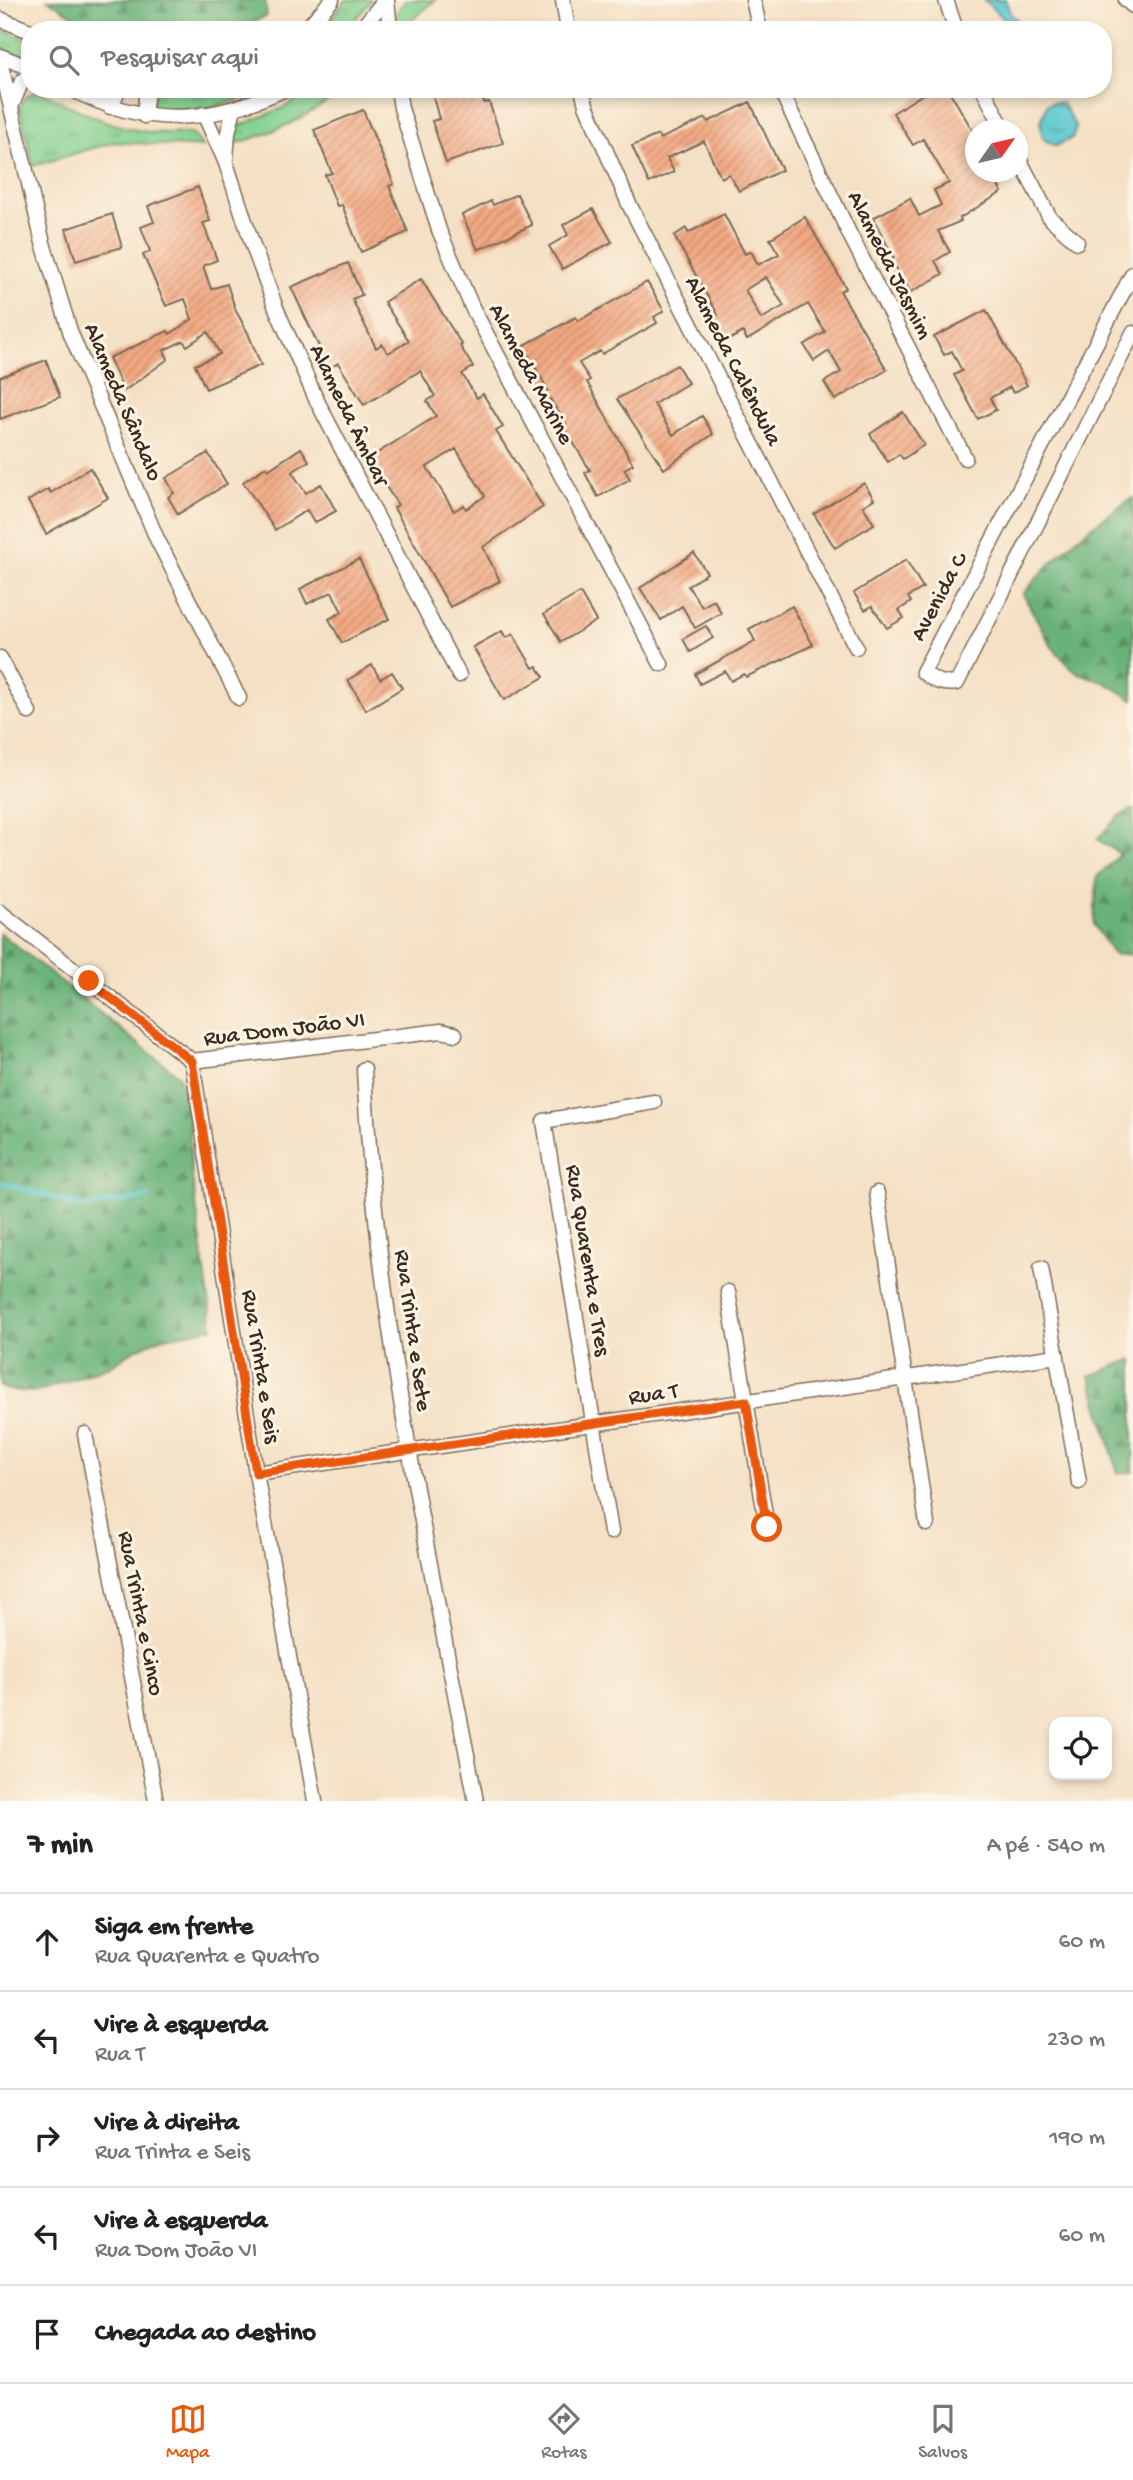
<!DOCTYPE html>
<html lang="pt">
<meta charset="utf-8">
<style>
body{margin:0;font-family:"Gochi Hand",sans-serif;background:#f2f2f2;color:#222}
.controls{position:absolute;right:21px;bottom:21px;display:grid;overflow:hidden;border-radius:14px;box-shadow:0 4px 10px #0003}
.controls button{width:63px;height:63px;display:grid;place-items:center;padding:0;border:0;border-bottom:2px solid #e0e0e0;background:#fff;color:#222;font:35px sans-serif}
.compass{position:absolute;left:965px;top:119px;width:63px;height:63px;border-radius:50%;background:#fff;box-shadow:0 4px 10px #0003;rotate:56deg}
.stop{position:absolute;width:21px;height:21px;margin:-16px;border:5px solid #ea580c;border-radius:50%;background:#fff}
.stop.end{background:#ea580c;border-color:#fff;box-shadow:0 2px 7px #0008}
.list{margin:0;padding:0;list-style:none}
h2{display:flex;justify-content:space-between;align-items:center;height:91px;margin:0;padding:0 28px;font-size:30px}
h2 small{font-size:23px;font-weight:400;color:#767676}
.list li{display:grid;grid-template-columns:46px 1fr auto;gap:21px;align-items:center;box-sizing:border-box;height:98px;padding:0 28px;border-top:2px solid #e0e0e0}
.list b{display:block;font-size:26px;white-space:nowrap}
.list p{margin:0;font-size:23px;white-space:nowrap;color:#767676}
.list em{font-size:23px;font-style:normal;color:#767676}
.icon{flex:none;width:38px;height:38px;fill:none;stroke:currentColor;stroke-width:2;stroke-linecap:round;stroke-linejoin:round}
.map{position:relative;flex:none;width:1133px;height:1801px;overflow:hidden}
.search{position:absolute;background:#fff;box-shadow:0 4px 10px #0003;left:21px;right:21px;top:21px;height:77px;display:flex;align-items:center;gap:18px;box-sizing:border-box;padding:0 24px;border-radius:28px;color:#767676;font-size:26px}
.sheet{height:581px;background:#fff}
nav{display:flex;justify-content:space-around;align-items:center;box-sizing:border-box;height:98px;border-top:2px solid #e0e0e0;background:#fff;font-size:19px;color:#767676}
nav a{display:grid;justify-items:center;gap:4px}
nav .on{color:#ea580c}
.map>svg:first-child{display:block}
.grass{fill:url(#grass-tufts);stroke:#5e7d56;stroke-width:2}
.forest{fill:url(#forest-firs);stroke:#526e4c;stroke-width:2}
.water{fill:url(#water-ripples);stroke:#4a7877;stroke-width:2}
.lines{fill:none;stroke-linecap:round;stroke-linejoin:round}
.stream{stroke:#5ac7d0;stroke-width:4.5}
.building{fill:url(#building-hatch);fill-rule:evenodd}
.minor-casing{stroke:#7c6a58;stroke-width:17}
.minor{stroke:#fff;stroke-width:14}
.route{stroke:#ea580c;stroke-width:9}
.labels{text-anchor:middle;stroke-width:6;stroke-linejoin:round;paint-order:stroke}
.street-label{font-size:23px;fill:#3b2a1e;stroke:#fcf5e5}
</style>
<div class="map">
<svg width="1133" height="1801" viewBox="0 0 1133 1801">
<defs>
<pattern id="grass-tufts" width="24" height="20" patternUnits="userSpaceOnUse" patternTransform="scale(1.75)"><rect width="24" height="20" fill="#82d08f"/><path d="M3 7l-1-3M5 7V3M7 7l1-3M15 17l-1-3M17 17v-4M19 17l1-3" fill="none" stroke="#6ca974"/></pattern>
<pattern id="forest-firs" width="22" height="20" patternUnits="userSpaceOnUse" patternTransform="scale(1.75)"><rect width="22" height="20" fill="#69b27a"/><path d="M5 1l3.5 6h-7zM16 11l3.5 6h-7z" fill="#589163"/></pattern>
<pattern id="water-ripples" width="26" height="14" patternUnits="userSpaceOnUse" patternTransform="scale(1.75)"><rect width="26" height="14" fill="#5ac7d0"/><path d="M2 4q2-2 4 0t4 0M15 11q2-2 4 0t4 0" fill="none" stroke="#4ca2a8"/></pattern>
<pattern id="building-hatch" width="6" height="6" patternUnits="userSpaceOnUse" patternTransform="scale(1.75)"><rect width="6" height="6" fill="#f3a983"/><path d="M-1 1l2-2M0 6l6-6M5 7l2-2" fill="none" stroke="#c68a6b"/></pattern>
</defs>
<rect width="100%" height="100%" fill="#fcf5e5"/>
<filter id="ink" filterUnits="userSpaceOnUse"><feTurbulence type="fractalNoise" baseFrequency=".0143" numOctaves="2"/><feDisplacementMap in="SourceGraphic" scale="14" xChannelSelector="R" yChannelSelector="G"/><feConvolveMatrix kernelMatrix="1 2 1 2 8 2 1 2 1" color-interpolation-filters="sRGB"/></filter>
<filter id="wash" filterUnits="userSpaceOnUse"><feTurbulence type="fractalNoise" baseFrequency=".00686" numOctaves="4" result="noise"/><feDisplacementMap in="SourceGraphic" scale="28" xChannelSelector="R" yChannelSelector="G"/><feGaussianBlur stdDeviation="1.57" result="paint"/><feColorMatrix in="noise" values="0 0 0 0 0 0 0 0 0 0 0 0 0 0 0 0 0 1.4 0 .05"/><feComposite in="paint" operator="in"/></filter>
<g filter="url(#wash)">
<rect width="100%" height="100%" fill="#f4e0c4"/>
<path class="grass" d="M346,0h26l-26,30h-23z
M406,0h29l-34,30h-5v-17z
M0,29l30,11v20l-30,-12z
M210,89h60c-40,15 -71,24 -115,20l-3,-6 1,-8 6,-4z
M314,89h31c-40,30 -66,42 -114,56l3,-17 51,-21z
M38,90c36,18 70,37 111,42 14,2 29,0 43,1l11,14 -89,-5 -81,24 -13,-58 4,-10z"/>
<path class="forest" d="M48,0h217l2,16 -34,14h-136z
M1133,498v202l-27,-17 -32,-12 -22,-24 -29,-53c32,-39 67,-70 110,-96z
M1133,809v146h-19l-20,-30 3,-48 23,-23 -23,-15 22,-23z
M0,933l179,143 10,39 2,54 22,159 -52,10 -25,11 -26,17 -74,26 -27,-2 -9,-4z
M1133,1359v113l-15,1 -28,-97z"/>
<path class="water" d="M984,0h22l4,13 17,17h-12z
M1055,102l7,1 14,24 -4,11 -16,8 -11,-6 -3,-4 -1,-14 6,-18z"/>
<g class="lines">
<path class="stream" d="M0,1182l83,25 66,-10"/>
</g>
<g id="blocks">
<path class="building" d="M431,89h49l4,14 5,-1 14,41 -57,20 -14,-42 7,-2z
M931,89h17l28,47v36h14l12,20 -42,26 1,3 -23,10 12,21 -15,9 8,13 -32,18 -20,-32 3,-2 -21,-40 37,-20 9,18 22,-11 -7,-15 15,-7 -26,-44 -10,6 -20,-32z
M750,102l32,68 -43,21 -10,-17 -8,4 -17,-37 -37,17 7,14 -25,11 -17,-37 26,-11 2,4 46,-21 2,4z
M363,110l31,74 -5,2 19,46 -47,20 -19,-47 -5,1 -12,-31 7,-2 -18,-43z
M198,187l12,34 -7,2 14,37 -14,6 8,23 16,-5 9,27 12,22 13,32 -55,24 -11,-24 25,-11 -12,-22 -21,14 -4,-5 -19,9 4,9 -44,32 -15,-33 59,-27 2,3 22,-15 -7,-20 -19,7 -23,-51 7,-4 -9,-24 13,-5 -6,-16z
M517,194l15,31 -54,25 -16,-35 29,-14 2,4z
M593,209l19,33 -50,27 -13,-23 19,-11 -5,-10z
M112,214l10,33 -46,14 -10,-32z
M724,214l21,40 6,-3 7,14 21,-11 -9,-15 35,-22 41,71 -6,3 47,79 -52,30 -11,-18 17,-10 -12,-21 -15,10 -10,-16 21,-13 -17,-28 -61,36 -4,-8 -16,9 -14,-24 5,-2 -44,-79 12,-8 2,5zM766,277l18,29 -23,13 -16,-29z
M348,263l14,32 -10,4 24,49 6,-4 6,9 21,-12 -25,-39 37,-23 41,66 -2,1 13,21 -11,7 15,24 6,-4 20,33 -7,4 47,76 -60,40 17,34 -50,26 -56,-99 4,-3 -30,-46 68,-43 -9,-15 8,-5 -15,-25 -56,34 -26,-42 -9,5 -38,-81zM456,449l29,47 -19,13 -2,-4 -10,6 -27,-44z
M647,282l17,29 -10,6 3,6 -55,31 -2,-3 -21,12 11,17 -3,2 46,82 -9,5 6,10 -32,18 -13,-24 5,-3 -27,-44 3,-2 -21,-33 3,-1 -25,-44 53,-29 2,4z
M986,310l41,75 -14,8 -3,-6 -20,11 6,12 -18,9 -24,-44 8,-4 -10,-20 -8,4 -10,-18z
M46,360l14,37 -60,22v-42z
M677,365l11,18 -34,21 19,31 29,-19 11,18 -49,35 -47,-70z
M903,412l21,33 -21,14 -4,-5 -11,8 -18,-28z
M301,448l8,13 -17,11 14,21 15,-9 15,27 -22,12 -7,-13 -32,20 -32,-48 23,-15 2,3z
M208,453l19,31 -49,30 -10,-17 6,-4 -8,-15z
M90,468l18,30 -62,36 -18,-33 20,-12 3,4z
M864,483l10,16 -11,7 11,18 -39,24 -21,-34z
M694,553l13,20 -19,13 14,21 12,-7 7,13 -26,15 -13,-22 -21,14 -21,-32z
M359,559l30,60 -47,24 -13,-24 13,-7 -10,-20 -25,12 -7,-15z
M906,560l17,28 -15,9 3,5 -12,8 5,8 -17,10 -15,-22 -7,4 -11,-17z
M580,593l16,28 -35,21 -17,-28z
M792,606l21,39 -67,32 -2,-3 -13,7 -6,-10 -25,13 -5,-10 60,-33 -6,-12z
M706,626l7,12 -23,14 -7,-13z
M502,631l4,7 7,-4 20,34 4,-2 7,11 -40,23 -31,-53z
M372,665l8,14 12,-7 10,16 -36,22 -18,-30z"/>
</g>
</g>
<g filter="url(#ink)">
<use href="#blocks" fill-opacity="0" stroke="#7c6a58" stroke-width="2"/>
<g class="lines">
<g class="minor-casing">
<path id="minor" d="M387,0l3,30
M563,0l5,30
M753,0l7,30
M946,0l10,30
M1126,0l7,6
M0,19l30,12
M305,30l27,-30
M360,30l25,-30
M0,56l30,12
M0,61l43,182 28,91 86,205 82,159
M71,89c76,39 138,35 214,0
M398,89l3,19 38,122 33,77 189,357
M582,89l4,16 43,99 227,443
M780,89l70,146 115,223
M983,89l21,41
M11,107l11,-26 8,-6
M110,107l9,-18
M204,114l22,49 27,83 23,62 40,91 143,276
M144,116l3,-27
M1018,157l32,61 27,24
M226,158l2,-25 6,-25
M1133,273l-210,399c11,9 19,13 34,11l176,-350
M0,658l29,54
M0,912l192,149 249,-30 14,3
M192,1061l64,412 59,328
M364,1069c12,247 65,490 112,732
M877,1193l50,331
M1041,1268l38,214
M728,1292l39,235
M85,1434l71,367
M256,1473l801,-117
M611,1532l-67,-411 110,-19"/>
</g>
<use href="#minor" class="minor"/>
</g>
</g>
<g class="lines" filter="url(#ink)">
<path class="route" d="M89,981l103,80 64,412 490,-72 21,126"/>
</g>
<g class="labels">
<g class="street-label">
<text transform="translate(892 264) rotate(63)" y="8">Alameda Jasmim</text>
<text transform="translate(735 360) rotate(63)" y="8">Alameda Calêndula</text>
<text transform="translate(533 373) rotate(62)" y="8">Alameda Marine</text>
<text transform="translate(125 401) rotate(67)" y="8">Alameda Sândalo</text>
<text transform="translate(351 414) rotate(64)" y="8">Alameda Âmbar</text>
<text transform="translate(937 596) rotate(-62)" y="8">Avenida C</text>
<text transform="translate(284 1027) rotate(-7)" y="8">Rua Dom João VI</text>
<text transform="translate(590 1260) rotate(81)" y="8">Rua Quarenta e Tres</text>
<text transform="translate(415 1330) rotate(82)" y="8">Rua Trinta e Sete</text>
<text transform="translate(263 1366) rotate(81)" y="8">Rua Trinta e Seis</text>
<text transform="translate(653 1392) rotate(-8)" y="8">Rua T</text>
<text transform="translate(143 1613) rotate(79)" y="8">Rua Trinta e Cinco</text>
</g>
</g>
</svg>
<div class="controls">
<button><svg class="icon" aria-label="locate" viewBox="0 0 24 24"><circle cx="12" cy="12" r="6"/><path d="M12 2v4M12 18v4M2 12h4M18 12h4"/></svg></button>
</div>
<svg class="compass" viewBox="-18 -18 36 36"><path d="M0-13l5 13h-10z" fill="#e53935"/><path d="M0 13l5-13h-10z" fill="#767676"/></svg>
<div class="stop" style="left:767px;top:1527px"></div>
<div class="stop end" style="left:89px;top:981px"></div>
<div class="search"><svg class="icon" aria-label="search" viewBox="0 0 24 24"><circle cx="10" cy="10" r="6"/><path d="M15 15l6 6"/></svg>Pesquisar aqui</div>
</div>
<section class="sheet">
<h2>7 min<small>A pé · 540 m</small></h2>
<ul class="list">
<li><svg class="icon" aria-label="ahead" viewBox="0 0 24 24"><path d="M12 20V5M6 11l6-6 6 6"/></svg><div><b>Siga em frente</b><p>Rua Quarenta e Quatro</p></div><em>60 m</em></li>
<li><svg class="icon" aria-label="left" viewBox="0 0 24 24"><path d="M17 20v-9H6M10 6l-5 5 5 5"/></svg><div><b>Vire à esquerda</b><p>Rua T</p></div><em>230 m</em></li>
<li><svg class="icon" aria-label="right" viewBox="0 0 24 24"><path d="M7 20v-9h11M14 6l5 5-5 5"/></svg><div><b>Vire à direita</b><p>Rua Trinta e Seis</p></div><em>190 m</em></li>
<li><svg class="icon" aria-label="left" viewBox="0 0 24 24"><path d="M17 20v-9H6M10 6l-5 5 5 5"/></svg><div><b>Vire à esquerda</b><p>Rua Dom João VI</p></div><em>60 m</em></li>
<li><svg class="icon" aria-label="arrive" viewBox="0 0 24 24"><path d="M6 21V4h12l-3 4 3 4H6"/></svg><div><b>Chegada ao destino</b></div></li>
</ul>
</section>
<nav>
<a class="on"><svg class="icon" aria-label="map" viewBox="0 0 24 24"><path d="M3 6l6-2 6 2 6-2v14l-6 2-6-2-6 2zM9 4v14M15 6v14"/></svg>Mapa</a>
<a><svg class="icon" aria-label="directions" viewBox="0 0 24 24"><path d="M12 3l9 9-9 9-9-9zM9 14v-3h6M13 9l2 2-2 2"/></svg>Rotas</a>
<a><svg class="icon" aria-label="saved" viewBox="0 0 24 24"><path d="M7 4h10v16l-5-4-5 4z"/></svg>Salvos</a>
</nav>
